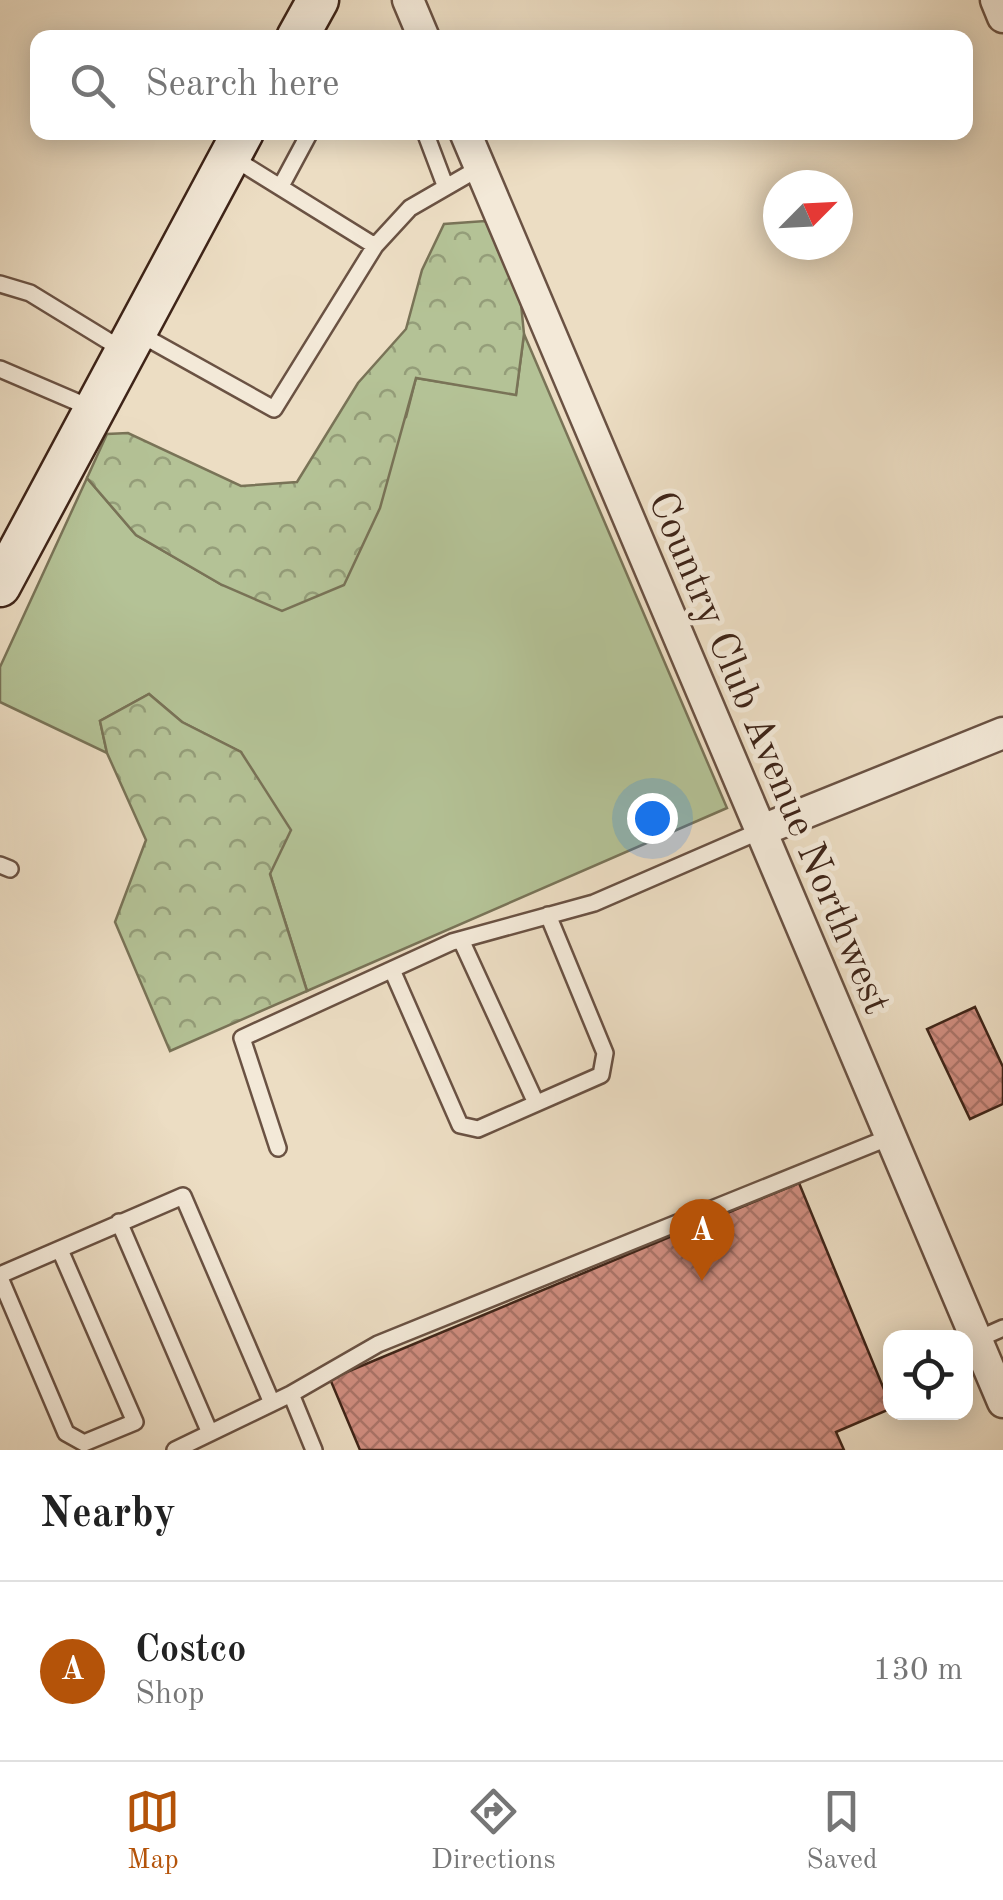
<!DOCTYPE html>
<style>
body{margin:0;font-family:"Old Standard TT",serif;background:#f6f6f6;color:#222}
.controls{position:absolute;right:30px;bottom:30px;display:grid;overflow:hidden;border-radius:20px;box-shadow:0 5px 25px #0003}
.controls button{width:90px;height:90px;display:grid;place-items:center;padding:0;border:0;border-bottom:2px solid #e0e0e0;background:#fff;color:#222;font:50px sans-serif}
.compass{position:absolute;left:763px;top:170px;width:90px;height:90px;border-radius:50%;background:#fff;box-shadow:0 5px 25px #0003;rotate:66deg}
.you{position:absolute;left:652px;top:818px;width:35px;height:35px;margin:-25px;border:8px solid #fff;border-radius:50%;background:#1a73e8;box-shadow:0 0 0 15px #1a73e833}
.badge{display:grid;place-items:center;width:65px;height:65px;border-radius:50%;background:#b45309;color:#fff;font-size:32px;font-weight:700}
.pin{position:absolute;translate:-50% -82px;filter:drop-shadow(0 2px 5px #0008)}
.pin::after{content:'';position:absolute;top:52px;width:35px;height:30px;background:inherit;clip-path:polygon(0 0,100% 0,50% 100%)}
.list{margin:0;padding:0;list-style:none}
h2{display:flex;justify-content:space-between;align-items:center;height:130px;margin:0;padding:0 40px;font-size:42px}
h2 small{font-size:32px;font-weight:400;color:#767676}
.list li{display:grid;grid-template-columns:65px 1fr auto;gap:30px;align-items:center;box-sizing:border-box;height:180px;padding:0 40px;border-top:2px solid #e0e0e0}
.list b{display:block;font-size:38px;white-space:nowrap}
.list p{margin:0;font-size:32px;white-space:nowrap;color:#767676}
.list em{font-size:32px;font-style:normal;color:#767676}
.icon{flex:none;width:55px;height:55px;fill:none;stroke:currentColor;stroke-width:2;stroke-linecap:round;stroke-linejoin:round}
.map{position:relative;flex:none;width:1003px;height:1450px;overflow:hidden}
.search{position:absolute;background:#fff;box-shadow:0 5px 25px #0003;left:30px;right:30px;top:30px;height:110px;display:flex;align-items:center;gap:25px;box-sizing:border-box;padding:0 35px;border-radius:20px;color:#767676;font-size:38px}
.sheet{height:310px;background:#fff}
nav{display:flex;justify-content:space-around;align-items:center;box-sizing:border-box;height:140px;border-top:2px solid #e0e0e0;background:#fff;font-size:28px;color:#767676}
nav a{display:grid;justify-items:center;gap:5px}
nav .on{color:#b45309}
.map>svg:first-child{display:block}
.grass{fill:#b4c296;stroke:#797357;stroke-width:2.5}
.forest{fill:url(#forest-crowns);stroke:#797357;stroke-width:2.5}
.building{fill:url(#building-cross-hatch);stroke:#3e2418;stroke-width:2.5}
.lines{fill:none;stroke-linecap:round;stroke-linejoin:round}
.service-casing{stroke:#6a5243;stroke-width:20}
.minor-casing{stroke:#6a5243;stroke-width:35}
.secondary-casing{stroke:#3e2418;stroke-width:45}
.service{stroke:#f3e9d8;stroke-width:15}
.minor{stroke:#f3e9d8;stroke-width:30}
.secondary{stroke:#f3e9d8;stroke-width:40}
.labels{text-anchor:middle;stroke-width:10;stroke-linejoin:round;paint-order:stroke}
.street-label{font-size:40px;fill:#3e2418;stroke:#f3e9d8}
</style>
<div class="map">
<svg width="1003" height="1450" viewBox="0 0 1003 1450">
<defs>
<pattern id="forest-crowns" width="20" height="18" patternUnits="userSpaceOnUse" patternTransform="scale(2.5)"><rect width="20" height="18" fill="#b4c296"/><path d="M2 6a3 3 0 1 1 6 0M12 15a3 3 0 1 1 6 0" fill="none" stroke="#949d79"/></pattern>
<pattern id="building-cross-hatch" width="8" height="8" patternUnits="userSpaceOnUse" patternTransform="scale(2.5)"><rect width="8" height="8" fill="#d18e81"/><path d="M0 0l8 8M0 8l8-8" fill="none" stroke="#ab7469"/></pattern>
</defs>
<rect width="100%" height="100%" fill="#ecddc3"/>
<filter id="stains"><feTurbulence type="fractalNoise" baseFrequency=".002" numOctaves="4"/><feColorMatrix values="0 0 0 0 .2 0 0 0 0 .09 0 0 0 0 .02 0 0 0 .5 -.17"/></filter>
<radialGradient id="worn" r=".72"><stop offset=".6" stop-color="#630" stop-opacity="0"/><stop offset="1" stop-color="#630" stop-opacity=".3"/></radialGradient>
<path class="grass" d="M524,334l203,474 -420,183 -37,-117 -29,-122 -59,-30 -33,-28 -49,27 7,32 -107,-51v-35l87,-189 49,57 86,50 184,-168 10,-39 100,16z"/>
<path class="forest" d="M485,221l32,43 7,70 -8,61 -100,-17 -36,130 -36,77 -62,26 -60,-26 -86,-50 -49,-57 20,-44 21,-1 113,53 56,-4 61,-99 48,-54 16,-59 22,-46z
M149,694l33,28 59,30 50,78 -21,44 37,117 -137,60 -55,-129 31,-82 -39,-87 -7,-32z"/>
<path class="building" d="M975,1007l28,60v37l-33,15 -43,-90z
M799,1183l91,221v5l-54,23 8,18h-484l-30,-71z"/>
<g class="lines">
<g class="service-casing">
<path id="service" d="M425,132l20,53
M230,156l145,90
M281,186l29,-54
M0,284l30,9 93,57
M136,332l138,77 101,-163 35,-38 71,-41
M0,369l91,39
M0,865l10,4
M461,940l75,163
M392,970l68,155 18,4 123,-54 4,-22 -57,-138
M278,1148l-36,-110 210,-96 142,-39 166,-72
M119,1222l91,211
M0,1275l183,-79 89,207
M0,1278l66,155 18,10 51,-21 -75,-172
M976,1340l27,-12
M291,1394l23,56
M175,1450l116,-56 87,-50 512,-207"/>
</g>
<g class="minor-casing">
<path id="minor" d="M408,0l16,38
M996,0l7,17
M465,132l538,1270
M760,831l243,-98"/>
</g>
<g class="secondary-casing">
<path id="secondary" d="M297,38l21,-38
M0,586l243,-454"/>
</g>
<use href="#service" class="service"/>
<use href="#minor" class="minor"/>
<use href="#secondary" class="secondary"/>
</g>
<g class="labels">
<g class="street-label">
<text transform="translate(771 752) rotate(67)" y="14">Country Club Avenue Northwest</text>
</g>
</g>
<rect width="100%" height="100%" filter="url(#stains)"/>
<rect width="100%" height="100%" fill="url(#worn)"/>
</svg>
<div class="controls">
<button><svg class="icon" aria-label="locate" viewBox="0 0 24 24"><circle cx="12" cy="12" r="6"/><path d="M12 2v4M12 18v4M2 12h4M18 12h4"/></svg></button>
</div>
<svg class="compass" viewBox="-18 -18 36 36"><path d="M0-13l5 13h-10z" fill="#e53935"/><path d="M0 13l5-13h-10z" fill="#767676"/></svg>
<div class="you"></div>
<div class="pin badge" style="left:702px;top:1281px">A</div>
<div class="search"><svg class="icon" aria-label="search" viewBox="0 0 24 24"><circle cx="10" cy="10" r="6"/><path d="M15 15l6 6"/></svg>Search here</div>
</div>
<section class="sheet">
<h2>Nearby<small></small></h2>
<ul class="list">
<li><span class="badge">A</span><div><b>Costco</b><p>Shop</p></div><em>130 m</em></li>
</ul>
</section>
<nav>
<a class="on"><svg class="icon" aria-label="map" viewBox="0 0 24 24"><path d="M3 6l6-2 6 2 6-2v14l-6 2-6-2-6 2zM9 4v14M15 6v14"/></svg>Map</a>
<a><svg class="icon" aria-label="directions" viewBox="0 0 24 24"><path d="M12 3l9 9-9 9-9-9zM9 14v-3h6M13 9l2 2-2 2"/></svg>Directions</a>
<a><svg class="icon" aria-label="saved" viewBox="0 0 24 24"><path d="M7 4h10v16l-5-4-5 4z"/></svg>Saved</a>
</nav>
